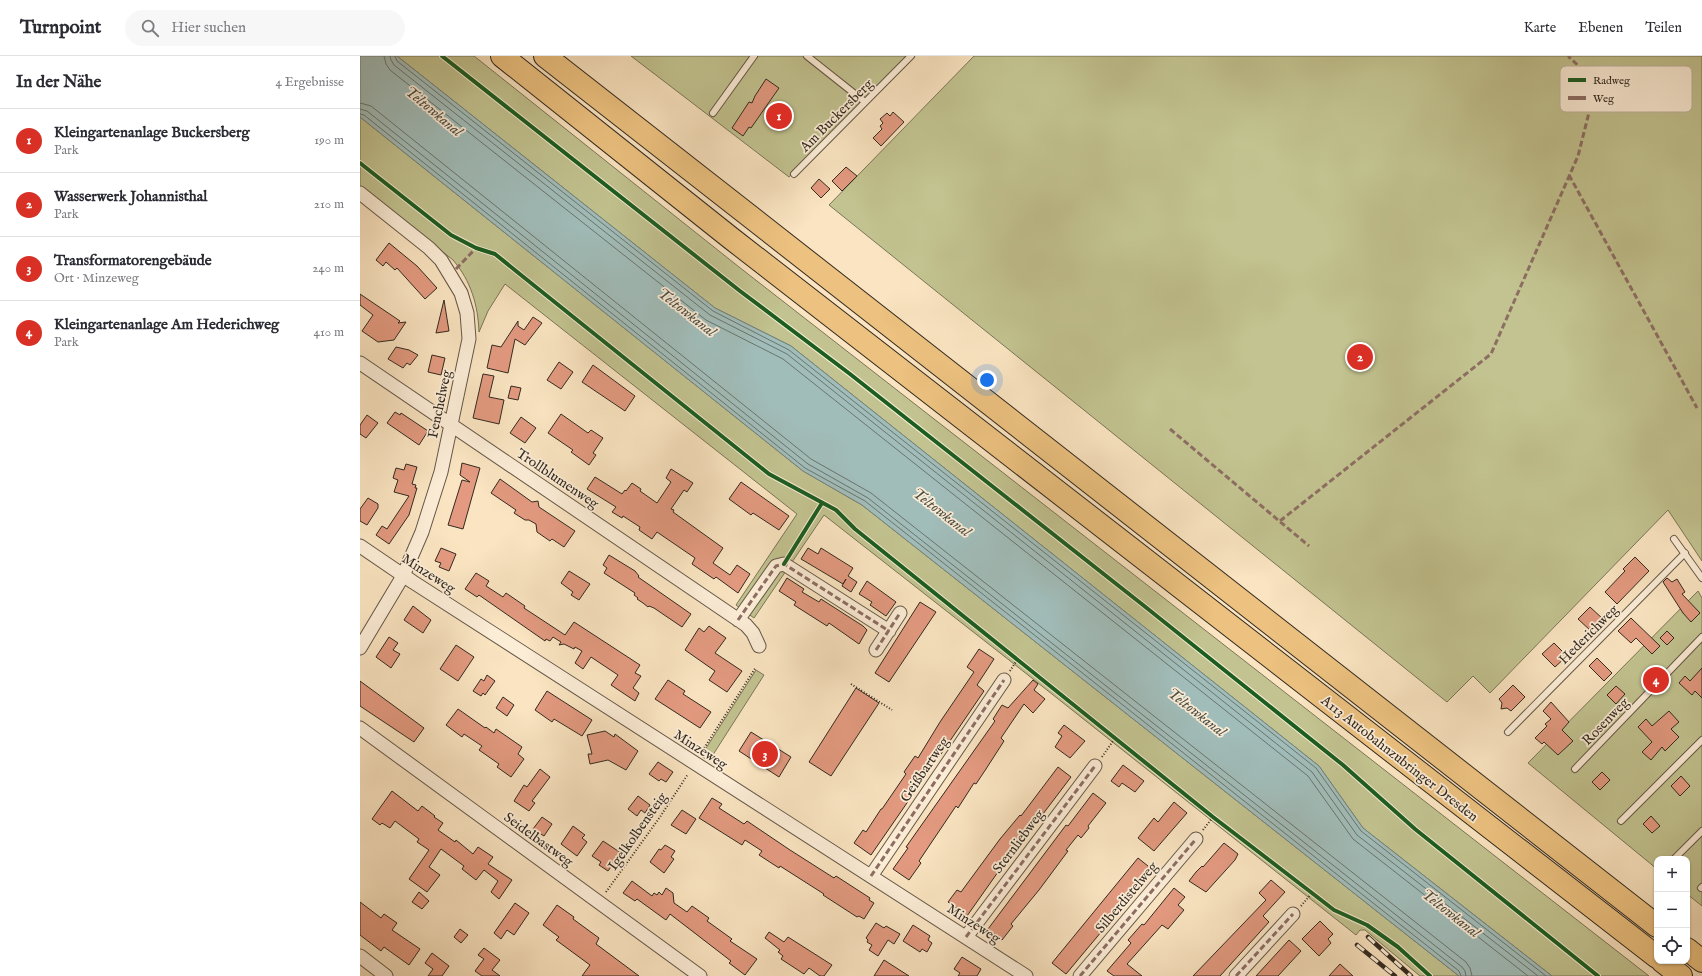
<!DOCTYPE html>
<html lang="de">
<meta charset="utf-8">
<style>
body{margin:0;font-family:"IM FELL English",serif;background:#f7f7f7;color:#2b2b33}
.controls{position:absolute;right:12px;bottom:12px;display:grid;overflow:hidden;border-radius:8px;box-shadow:0 1px 3px #0004}
.controls button{width:36px;height:36px;display:grid;place-items:center;padding:0;border:0;border-bottom:1px solid #e1e1e2;background:#fff;color:#2b2b33;font:20px sans-serif}
.you{position:absolute;left:627px;top:324px;width:14px;height:14px;margin:-10px;border:3px solid #fff;border-radius:50%;background:#1a73e8;box-shadow:0 0 0 6px #1a73e833}
.badge{display:grid;place-items:center;width:26px;height:26px;border-radius:50%;background:#d93025;color:#fff;font-size:13px;font-weight:700}
.pin{position:absolute;translate:-50% -50%;border:2px solid #fff;box-shadow:0 1px 4px #0006}
.list{margin:0;padding:0;list-style:none}
h2{display:flex;justify-content:space-between;align-items:center;height:52px;margin:0;padding:0 16px;font-size:17px}
h2 small{font-size:13px;font-weight:400;color:#7c7c81}
.list li{display:grid;grid-template-columns:26px 1fr auto;gap:12px;align-items:center;box-sizing:border-box;height:64px;padding:0 16px;border-top:1px solid #e1e1e2}
.list b{display:block;font-size:15px;white-space:nowrap}
.list p{margin:0;font-size:13px;white-space:nowrap;color:#7c7c81}
.list em{font-size:13px;font-style:normal;color:#7c7c81}
.icon{flex:none;width:22px;height:22px;fill:none;stroke:currentColor;stroke-width:2;stroke-linecap:round;stroke-linejoin:round}
.map{position:relative;flex:none;width:1342px;height:920px;overflow:hidden}
header{display:flex;align-items:center;gap:24px;box-sizing:border-box;height:56px;padding:0 20px;background:#fff;border-bottom:1px solid #e1e1e2}
header strong{font-size:19px}
nav{display:flex;gap:22px;margin-inline-start:auto;font-size:14px}
.search{width:280px;height:36px;background:#f7f7f7;display:flex;align-items:center;gap:10px;box-sizing:border-box;padding:0 14px;border-radius:22px;color:#7c7c81;font-size:15px}
main{display:flex}
aside{flex:1;background:#fff}
.map>svg:first-child{display:block}
.green{fill:#c2c390;stroke:#7a7658}
.water{fill:#a1bdba;stroke:#75827c}
.lines{fill:none;stroke-linecap:round;stroke-linejoin:round}
.shore{stroke:#6a746d;stroke-width:1}
.building{fill:#e39a80;stroke:#332a20}
.service-casing{stroke:#655848;stroke-width:8}
.minor-casing{stroke:#655848;stroke-width:15}
.motorway-casing{stroke:#332a20;stroke-width:24}
.path{stroke:#332a20;stroke-width:2;stroke-dasharray:1 2;stroke-linecap:butt}
.service{stroke:#fcedd7;stroke-width:6}
.minor{stroke:#fcedd7;stroke-width:13}
.motorway{stroke:#edc280;stroke-width:22}
.rail-casing{stroke:#332a20;stroke-width:4.5}
.rail{stroke:#fcedd7;stroke-width:3;stroke-dasharray:9;stroke-linecap:butt}
.quiet{stroke:#8d6e63;stroke-width:3;stroke-dasharray:6 3;stroke-linecap:butt}
.cycleway-casing{stroke:#fcedd7;stroke-width:6}
.cycleway{stroke:#1b5e20;stroke-width:4}
.labels{text-anchor:middle;stroke-width:3.5;stroke-linejoin:round;paint-order:stroke}
.street-label{font-size:14px;fill:#332a20;stroke:#fcedd7}
.water-label{font-size:15px;font-style:italic;fill:#4e4f46;stroke:#fcedd7}
.key{fill:#fcedd7;stroke:#c0b2a0;stroke-width:1}
.key-label{font-size:11px;fill:#332a20}
</style>
<header>
<strong>Turnpoint</strong>
<div class="search"><svg class="icon" aria-label="search" viewBox="0 0 24 24"><circle cx="10" cy="10" r="6"/><path d="M15 15l6 6"/></svg>Hier suchen</div>
<nav><a>Karte</a><a>Ebenen</a><a>Teilen</a></nav>
</header>
<main>
<aside>
<h2>In der Nähe<small>4 Ergebnisse</small></h2>
<ul class="list">
<li><span class="badge">1</span><div><b>Kleingartenanlage Buckersberg</b><p>Park</p></div><em>190 m</em></li>
<li><span class="badge">2</span><div><b>Wasserwerk Johannisthal</b><p>Park</p></div><em>210 m</em></li>
<li><span class="badge">3</span><div><b>Transformatorengebäude</b><p>Ort · Minzeweg</p></div><em>240 m</em></li>
<li><span class="badge">4</span><div><b>Kleingartenanlage Am Hederichweg</b><p>Park</p></div><em>410 m</em></li>
</ul>
</aside>
<div class="map">
<svg width="1342" height="920" viewBox="0 0 1342 920">
<rect width="100%" height="100%" fill="#fae4c1"/>
<filter id="stains"><feTurbulence type="fractalNoise" baseFrequency=".005" numOctaves="4"/><feColorMatrix values="0 0 0 0 .2 0 0 0 0 .09 0 0 0 0 .02 0 0 0 .5 -.17"/></filter>
<radialGradient id="worn" r=".72"><stop offset=".6" stop-color="#630" stop-opacity="0"/><stop offset="1" stop-color="#630" stop-opacity=".3"/></radialGradient>
<path class="green" d="M37,0h77l265,211 910,709h-97l-189,-148 -44,-62 -528,-420 -76,-38z
M271,0h275l-117,121z
M614,0h728v505l-34,-51 -178,183 -17,-17 -26,26 -618,-497z
M0,61l443,354 59,34 597,471h-39l-55,-46h-5l-4,5 -347,-275 -185,-145 -70,103 -18,-13 61,-91 -292,-230 -17,27 -9,21c-1,-27 -8,-51 -26,-72l-93,-74z
M1338,535l4,7v308l-15,-12v-35h-30v10l-129,-106z
M396,614l8,5 -55,86 -8,-5z"/>
<path class="water" d="M0,0h37l318,252 76,38 528,420 44,62 189,148h-93l-597,-471 -59,-34 -443,-354z"/>
<g class="lines">
<path class="shore" d="M24,0l2,8 4,6 316,250 77,39 525,417 45,63 175,137
M30,0l1,4 3,5 316,250 77,39 525,418 45,63 181,141
M35,0l2,5 316,250 76,39 527,418 45,63 185,145
M0,47l11,3 440,353 60,34 595,469 4,6 2,8
M0,53l7,2 441,353 60,34 594,469 3,4 1,5
M0,58l4,1 441,353 60,33 594,470 2,5"/>
</g>
<path class="building" d="M406,23l13,9 -28,40 -2,-1 -6,9 -11,-8 17,-26 3,1 3,-7z
M533,56l11,10 -23,24 -8,-8 9,-9 -2,-3 3,-3 -3,-4 7,-6 3,3z
M486,111l11,9 -15,15 -10,-10z
M459,123l11,10 -9,9 -10,-10z
M29,187l28,23 20,22 -12,11 -28,-31 -2,2 -9,-8 -3,4 -7,-6z
M0,238l40,27 -2,2 8,-1 -12,18 -16,2 -16,-11 11,-16 -13,-10z
M84,244l5,31 -13,2z
M173,261l9,6 -17,22 -10,-6 -7,34 -21,-5 5,-23 9,2 17,-26v5l6,4z
M36,291l13,3 9,5 -8,10 -3,-2 -4,5 -15,-9z
M72,299l13,3 -4,17 -13,-3z
M199,306l14,10 -12,17 -14,-9z
M233,309l42,31 -10,15 -43,-29z
M123,318l11,2 -5,21 15,3 -5,24 -26,-6z
M151,330l10,2 -3,12 -10,-2z
M35,356l5,3 1,-2 27,18 -9,14 -32,-22z
M201,358l27,19 3,-3 12,8 -10,15 3,2 -7,10 -18,-13 2,-2 -25,-17z
M7,359l11,8 -12,15 -6,-4v-9z
M161,361l15,11 -11,15 -15,-10z
M102,407l18,5 -17,61 -15,-4 14,-45 8,2 -10,-7z
M46,408l11,3 -5,17 4,1 -1,3h2l-8,27 -20,29 -13,-9 6,-9 5,3 22,-33 -15,-4 4,-12 -5,-2 3,-10 8,2z
M311,413l22,14 -6,9 -3,-2 -13,19 3,1 -1,2 50,36 -10,15 17,12 7,-10 13,9 -12,19 -22,-16 -2,2 -22,-15 3,-6 -38,-26 -5,7 -13,-9 1,-3 -17,-11 -1,2 -10,-6 4,-5 -29,-18 8,-12 27,17 3,-4 1,1 6,-8 9,6 -1,2 17,12 14,-21 -5,-4z
M140,423l32,23 6,-1 1,6 36,24 -11,16 -12,-8 -2,2 -13,-9 -1,-8 -7,-4h-4l-11,-7 2,-3 -25,-17z
M381,426l48,34 -10,14 -26,-17 -2,2 -22,-16z
M8,442l10,6v4l-11,17 -7,-4v-12z
M81,492l15,6 -7,17 -10,-4 2,-4 -6,-2z
M448,492l10,6 3,-6 32,20 -5,8 9,6 -6,10 -9,-6 4,-7 -3,5 -42,-25z
M249,499l26,16 4,5 -1,1 53,37 -9,13 -28,-19 -5,-2 -1,1 -5,-4 -6,-4 1,-1 -4,-3 1,-2 -31,-20 3,-5 -4,-3z
M1275,501l14,14 -32,33 -12,-12 20,-21 -2,-2z
M209,515l21,13 -11,16 -8,-5 2,-3 -12,-9z
M116,517l13,8 -3,5 17,11 3,-4 19,13 -1,2 41,27 9,-13 66,43 -5,8 6,3 -8,12 6,5 -4,8 -24,-16 7,-10 -27,-18 -8,12 -8,-6 7,-12 -7,-4 -1,2 -10,-5 -5,1 2,-3 -8,-5 -3,4 -4,-2 -1,2 -66,-46 -2,2 -12,-8z
M427,522l17,11 -2,3 17,10 2,-3 42,27 4,4 -8,14 -30,-21 -2,3 -33,-21 2,-3 -17,-11z
M1307,522l5,4 5,-3 8,13 -3,2 18,19 -9,9 -8,-9 -20,-31z
M507,525l29,21 -10,14 -16,-11 2,-3 -13,-8z
M560,546l16,10 -47,70 -14,-9z
M53,550l18,14 -8,13 -19,-13z
M1230,551l13,12 -12,12 -13,-12z
M1271,562l29,28 -8,8 -16,-16 -5,5 -13,-12z
M349,570l17,12 -11,15 27,18 -15,21 -18,-12 6,-9 -30,-21 14,-22 5,4z
M1307,575l7,7 -7,7 -7,-7z
M29,581l9,6 -5,7 7,4 -9,14 -15,-11z
M1194,587l13,13 -12,11 -13,-13z
M96,589l18,12 -16,24 -18,-12z
M619,593l15,10 -17,26 7,6 -45,66 -2,-2 -19,32 -47,68 -17,-12 9,-13 3,2 15,-23h1l24,-35 -2,-2 11,-16 3,2 22,-36 34,-50 -7,-5z
M1237,602l15,15 -8,8 -15,-15z
M1342,612v30l-7,-7 -3,4 -13,-12 6,-7 5,5z
M127,619l8,6 -10,14 -2,-2 -2,3 -8,-5 8,-12 3,2z
M308,624l17,11 -2,3 28,18 -11,16 -45,-29z
M673,624l5,4 -4,6 11,9 -12,14 -9,-9 -23,34 3,3 -18,28 -10,15 -2,-1 -16,25 -2,-2 -37,55 2,2 -12,17 -16,-11 15,-21 -2,-1 89,-126 -2,-2 9,-14 6,3z
M0,625l64,47 -10,14 -54,-36z
M1153,629l12,12 -14,14 -4,-3 -6,1 1,-6 -3,-4z
M1256,630l9,8 -9,10 -9,-9z
M496,632l23,15 -48,73 -22,-14z
M187,635l45,29 -10,16 -28,-17 -2,3 -17,-12z
M143,641l11,8 -7,11 -11,-8z
M1191,646l18,20 -7,8 11,11 -15,14 -14,-13 -2,2 -7,-6 12,-12 -2,-2 6,-5 -8,-8z
M98,653l27,19 1,-1 8,6 2,-4 26,18 -4,7 6,5 -13,18 -14,-10 2,-3 -20,-14 3,-4 -18,-12 -2,3 -16,-12z
M1309,655l10,11 -8,7 8,8 -14,14 -3,-4 -11,13 -9,-8 10,-10 -14,-15 8,-8 6,7z
M704,669l21,16 -15,17 -15,-11 7,-11 -4,-3z
M245,675l9,6 1,-3 23,17 -12,19 -18,-10 -18,4 -2,-10h4l-5,-19z
M391,676l40,25 -12,20 -40,-26z
M298,706l15,10 -7,10 -5,-3 -2,2 -10,-7z
M763,709l21,16 -9,11 -13,-9 -3,4 -8,-6z
M698,711l13,10 -47,62 -2,-1 -55,78 -19,-14 9,-12 4,2 39,-53 20,-24 1,1z
M180,713l10,8 -18,24 3,2 -6,8 -15,-10 10,-16 3,2z
M1242,716l8,8 -10,10 -8,-8z
M1321,720l9,10 -10,10 -9,-10z
M32,735l26,20 4,-5 13,10 -1,1 9,6 -5,7 17,12 1,-2 17,14 5,-7 15,10 -5,7 24,16 -13,19 -8,-7 7,-11 -14,-11 -8,10 -14,-11 2,-3 -23,-17 -12,18 11,8 -13,17 -18,-13 20,-29 -12,-8 2,-3 -24,-18 -5,7 -8,-5 -2,2 -8,-6z
M733,737l13,10 -18,23 1,2 -8,10 -3,-3 -12,15 2,1 -29,39 -28,34 2,2 -11,14 -14,-11 78,-104 2,1z
M278,740l12,9 -5,8 -4,-3 -4,6 -9,-7z
M352,742l10,6 -3,4 25,16 3,-3 43,29 44,28 2,-2 34,22 -1,2 5,3 -10,16 -5,-3 -2,1 -34,-22 1,-1 -44,-28 -1,2 -20,-13 3,-4 -17,-11 -3,5 -43,-27z
M814,746l13,11 -33,38 -16,-13 16,-20 4,4z
M322,754l14,9 -10,15 -15,-9z
M1291,760l9,10 -8,7 -9,-9z
M182,761l10,7 -8,12 -11,-7z
M213,770l12,9 -3,3 5,4 -10,14 -16,-12z
M243,785l18,12 -13,18 -9,-6 2,-3 -9,-6z
M864,787l14,11 -3,6 -29,32 -17,-11 7,-9 6,-6 1,1z
M305,789l10,6 -4,6 3,2 -10,14 -14,-11 9,-13 2,1z
M778,802l15,12 -87,104 -14,-11z
M911,824l14,12 -22,24 6,6 -49,54h-27l73,-76 -7,-7z
M272,825l20,15 2,-3 3,2 2,-3 3,3 4,-7 7,5 1,10 13,9 5,-6 17,12 -2,3 25,18 -2,2 27,18 -12,16 -16,-12 2,-2 -61,-47 -4,6 -29,-21 -2,2 -12,-8z
M814,832l11,9 -7,8 6,5 -16,19 -6,-4 -35,39 15,12h-28l-7,-5 24,-28 -3,-3 14,-16 2,1z
M59,836l10,9 -7,8 -10,-7z
M0,846l21,16 3,-4 13,9 -5,7 28,19 -11,16 -25,-18 -3,4 -21,-16z
M155,847l14,10 -15,22 -7,-5 -6,9 -7,-6z
M197,849l17,12 -1,2 26,19 -3,6 43,32h-57l8,-11 -34,-25 3,-3 -16,-12z
M960,865l13,13 -5,5 3,4 -12,13 -17,-17z
M516,867l8,5 2,-2 14,8 -6,10 -6,-4 -10,16 -9,-6 3,-5 -5,-3 1,-2 -2,-2z
M553,869l17,11 -2,4 4,3 -5,9 -5,-3 -2,3 -17,-11z
M100,873l8,6 -7,8 -7,-6z
M409,876l15,10 4,-5 44,28 -8,11h-4l-11,-8 -5,6 -23,-15 2,-3 -5,-4 2,-2 -15,-12z
M929,884l12,11 -23,25h-22z
M124,892l16,12 -8,10 8,6h-18l-7,-5 9,-12 -6,-4z
M72,897l17,13 -7,10h-14l5,-7 -8,-6z
M602,901l19,12 -4,7h-19l2,-3 -6,-4z
M524,904l25,16h-35z
M980,908l13,12h-24z"/>
<g class="lines">
<g class="service-casing">
<path id="service" d="M447,0l58,46
M353,57l41,-57
M434,118l117,-118
M1314,483l28,39
M1148,676l177,-179
M1215,713l127,-132
M1261,765l81,-81
M1314,803l28,-28
M1341,832l1,-1"/>
</g>
<g class="minor-casing">
<path id="minor" d="M0,137l69,55 12,12 20,33 6,20 2,26 -28,133 -19,60 -19,44 -43,72
M0,307l386,262 7,8 6,13
M0,490l53,36 613,394
M378,564l38,-54 8,-2 105,67
M516,594l24,-37
M0,672l340,248
M511,820l133,-196
M606,881l129,-171
M0,900l26,20
M720,920l116,-137
M876,920l57,-62"/>
</g>
<g class="motorway-casing">
<path id="motorway" d="M142,0l230,183 925,718
M185,0l1112,870
M1327,893l15,12
M1302,905l19,15"/>
</g>
<path class="path" d="M650,615l7,-11
M491,628l41,26
M341,697l55,-86
M742,701l13,-19
M843,774l10,-13
M246,836l54,-75 28,-43
M941,850l11,-13"/>
<use href="#service" class="service"/>
<use href="#minor" class="minor"/>
<use href="#motorway" class="motorway"/>
<g class="rail-casing">
<path id="rail" d="M1008,881l43,39
M997,889l38,31"/>
</g>
<use href="#rail" class="rail"/>
<path class="quiet" d="M1209,119l128,233
M96,213l20,-21
M810,373l139,117
M920,465l211,-167 87,-198 17,-67 -7,-14 -20,-19
M378,564l38,-54 8,-2 105,67
M516,594l24,-37
M511,820l133,-196
M606,881l129,-171
M720,920l116,-137
M876,920l57,-62"/>
<g class="cycleway-casing">
<path id="cycleway" d="M82,0l298,235 110,83 293,231 200,160 72,64 183,147
M0,107l91,72 25,13 19,6 21,17 253,203 67,36 19,19 358,288 99,76 22,17 33,15 31,22 32,29
M424,508l38,-61"/>
</g>
<use href="#cycleway" class="cycleway"/>
</g>
<g class="labels">
<g class="street-label">
<text transform="translate(476 59) rotate(-45)" y="5">Am Buckersberg</text>
<text transform="translate(79 348) rotate(-78)" y="5">Fenchelweg</text>
<text transform="translate(198 422) rotate(34)" y="5">Trollblumenweg</text>
<text transform="translate(69 517) rotate(33)" y="5">Minzeweg</text>
<text transform="translate(1228 578) rotate(-45)" y="5">Hederichweg</text>
<text transform="translate(1245 665) rotate(-46)" y="5">Rosenweg</text>
<text transform="translate(341 693) rotate(33)" y="5">Minzeweg</text>
<text transform="translate(1040 702) rotate(38)" y="5">A113 Autobahnzubringer Dresden</text>
<text transform="translate(564 713) rotate(-56)" y="5">Geißbartweg</text>
<text transform="translate(277 775) rotate(-55)" y="5">Igelkolbensteig</text>
<text transform="translate(179 783) rotate(36)" y="5">Seidelbastweg</text>
<text transform="translate(658 785) rotate(-53)" y="5">Sternliebweg</text>
<text transform="translate(766 841) rotate(-50)" y="5">Silberdistelweg</text>
<text transform="translate(614 867) rotate(33)" y="5">Minzeweg</text>
</g>
<g class="water-label">
<text transform="translate(74 55) rotate(40)" y="5">Teltowkanal</text>
<text transform="translate(327 256) rotate(38)" y="5">Teltowkanal</text>
<text transform="translate(582 456) rotate(38)" y="5">Teltowkanal</text>
<text transform="translate(837 656) rotate(38)" y="5">Teltowkanal</text>
<text transform="translate(1091 857) rotate(38)" y="5">Teltowkanal</text>
</g>
</g>
<rect x="1200" y="10" width="132" height="46" rx="6" class="key"/>
<rect x="1208" y="22" width="18" height="4" fill="#1b5e20"/>
<rect x="1208" y="40" width="18" height="4" fill="#8d6e63"/>
<g class="key-label">
<text x="1233" y="28">Radweg</text>
<text x="1233" y="46">Weg</text>
</g>
<rect width="100%" height="100%" filter="url(#stains)"/>
<rect width="100%" height="100%" fill="url(#worn)"/>
</svg>
<div class="controls">
<button>+</button>
<button>−</button>
<button><svg class="icon" aria-label="locate" viewBox="0 0 24 24"><circle cx="12" cy="12" r="6"/><path d="M12 2v4M12 18v4M2 12h4M18 12h4"/></svg></button>
</div>
<div class="you"></div>
<div class="pin badge" style="left:419px;top:60px">1</div>
<div class="pin badge" style="left:1000px;top:301px">2</div>
<div class="pin badge" style="left:405px;top:698px">3</div>
<div class="pin badge" style="left:1296px;top:624px">4</div>
</div>
</main>
